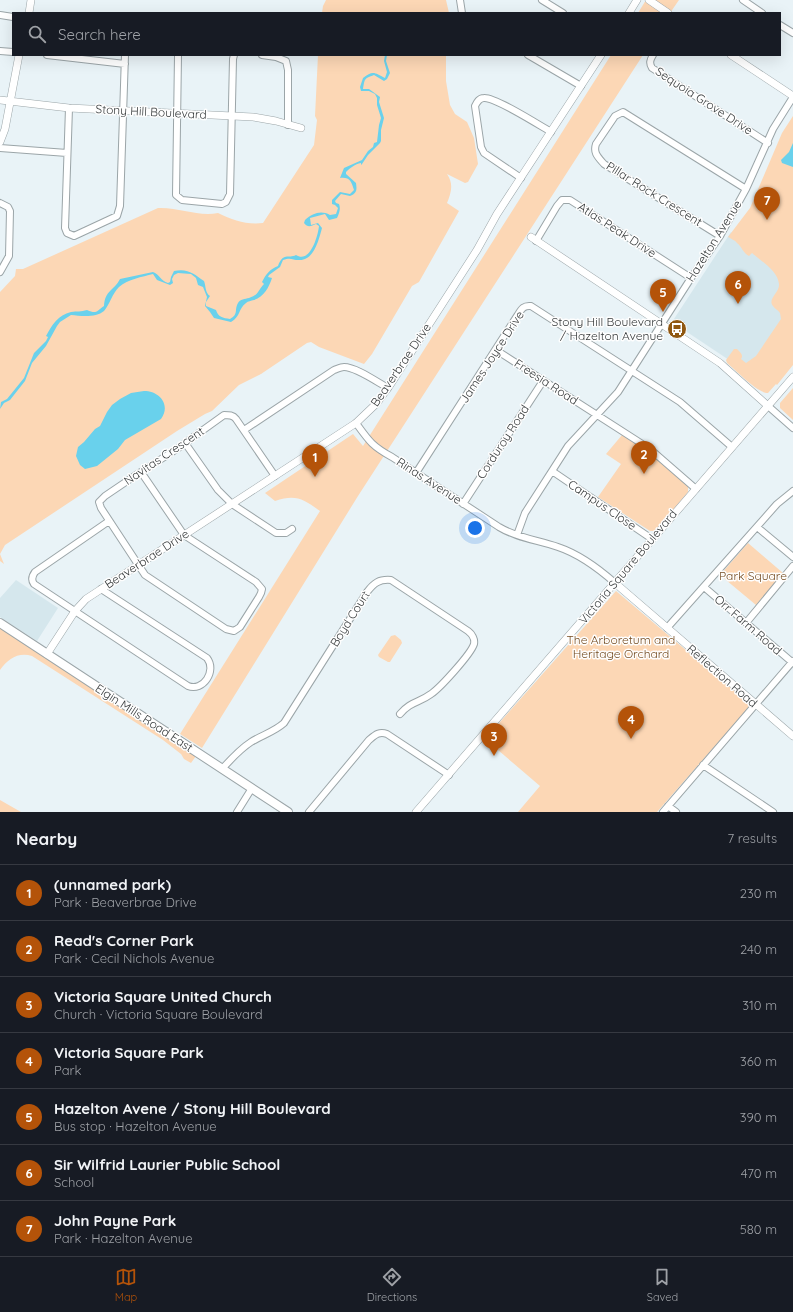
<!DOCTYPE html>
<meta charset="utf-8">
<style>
body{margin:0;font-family:Quicksand,sans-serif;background:#242831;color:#f1f3f6}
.you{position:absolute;left:475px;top:528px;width:14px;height:14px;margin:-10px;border:3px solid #fff;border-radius:50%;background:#1a73e8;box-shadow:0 0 0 6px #1a73e833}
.badge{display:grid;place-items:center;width:26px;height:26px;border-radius:50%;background:#b45309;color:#fff;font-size:13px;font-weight:700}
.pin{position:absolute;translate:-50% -33px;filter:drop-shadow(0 1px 2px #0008)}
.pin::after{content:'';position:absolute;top:21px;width:14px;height:12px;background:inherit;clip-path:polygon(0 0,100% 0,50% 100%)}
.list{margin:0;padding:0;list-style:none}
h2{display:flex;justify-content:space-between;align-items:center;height:52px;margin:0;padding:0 16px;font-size:17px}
h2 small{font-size:13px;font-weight:400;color:#9ea1a6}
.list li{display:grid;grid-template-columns:26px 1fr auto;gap:12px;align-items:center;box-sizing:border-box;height:56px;padding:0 16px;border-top:1px solid #363941}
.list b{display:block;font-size:15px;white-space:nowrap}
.list p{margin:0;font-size:13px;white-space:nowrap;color:#9ea1a6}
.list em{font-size:13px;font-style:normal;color:#9ea1a6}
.icon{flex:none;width:22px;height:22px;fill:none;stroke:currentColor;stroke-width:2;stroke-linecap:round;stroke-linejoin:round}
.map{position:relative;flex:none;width:793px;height:812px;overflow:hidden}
.search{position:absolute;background:#171b24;box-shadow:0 4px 16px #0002;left:12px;right:12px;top:12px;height:44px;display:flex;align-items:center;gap:10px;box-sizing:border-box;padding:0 14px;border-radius:0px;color:#9ea1a6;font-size:15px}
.sheet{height:444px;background:#171b24}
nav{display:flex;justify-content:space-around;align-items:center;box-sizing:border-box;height:56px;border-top:1px solid #363941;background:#171b24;font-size:11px;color:#9ea1a6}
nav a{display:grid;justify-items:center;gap:2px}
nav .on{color:#b45309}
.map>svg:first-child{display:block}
.built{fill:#d5e7ed}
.green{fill:#fcd7b5}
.water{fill:#69d1ec}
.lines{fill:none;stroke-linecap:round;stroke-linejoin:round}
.minor-casing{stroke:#9ba5a8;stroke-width:8}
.tertiary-casing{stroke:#9ba5a8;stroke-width:8}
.secondary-casing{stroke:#9ba5a8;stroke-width:10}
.minor{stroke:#fff;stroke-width:6}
.tertiary{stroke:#fff;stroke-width:7}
.secondary{stroke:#fff;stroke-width:8}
.labels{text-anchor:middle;stroke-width:3;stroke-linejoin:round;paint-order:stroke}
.street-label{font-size:12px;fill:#35393a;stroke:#fefefe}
.poi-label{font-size:12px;fill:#35393a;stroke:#fefefe;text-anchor:end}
.park-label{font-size:12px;fill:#754c21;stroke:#fefefe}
</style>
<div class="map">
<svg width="793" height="812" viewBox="0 0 793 812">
<rect width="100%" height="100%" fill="#e9f3f7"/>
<path class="built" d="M731,232l62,54 -23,91 -38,-15 -60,-40z
M16,580l42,28 -21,33 -37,-24v-19z"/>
<path class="green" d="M326,0h120l3,13h-127l1,-7z
M646,0h33l-9,13h-32z
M318,55h128v26l4,24 5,9 12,8 7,16 4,26 -10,18 -3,1 -18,-9c7,10 4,19 0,29l12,8 -40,71 -7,4 -40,68 -8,10 -45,-17 -8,-5 -4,1 -46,31 -22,11 -27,26 -7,3 -28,17 -172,114 -5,9 4,10 -4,-3v-269l15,-16 1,-7h7l135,-61c21,-1 40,9 60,5 15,7 28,12 45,10l51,-78 3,-25 -2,-4z
M611,55h32l-285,441 -156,252 -22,-14 140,-223c-17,-12 -24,-17 -45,-10l-10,-8 88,-59 10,12z
M793,116v249l-16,20 -1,-1 -8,9c-11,0 -31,-22 -41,-30l-1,-3 8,-11h3c3,3 7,6 4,10l5,4 10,-7 25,-37 -1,-6c-2,-3 -5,-4 -7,-7 -6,-7 7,-14 6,-22 -1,-13 -18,-23 -27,-31l-3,3c-6,-3 -7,-9 -12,-13 -2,-3 -6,-4 -9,-6l22,-29 32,-75z
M793,388v32l-13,-12v-5z
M622,435l27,18 39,33v6l-32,38 -2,1h-4l-52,-34 23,-33 -15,-10z
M748,543l35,30 -27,32 -36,-30z
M616,591l135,114 -94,107h-139l22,-26 -55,-47z
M0,627l196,129 -5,7 -7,-4 -3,-5 -18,-14 -131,-84c-14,-4 -24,3 -32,14z
M395,635l6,5 1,3 -12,19h-2l-9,-5 -1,-2 13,-19z
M0,800l21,12h-21z"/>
<path class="water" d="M385,55h2l-1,6 4,12 -3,6 -3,2 -10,-6c-10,4 -9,3 -11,14h6l11,8 -1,5 5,16 -3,12v11l-1,2 -12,12 -6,9 -1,1v-2c-6,1 -11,5 -15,9v2l10,9c1,7 1,10 -6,13l-9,-2 -6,7 1,2 3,1c2,5 0,10 -2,14l-8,2 -4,-6 -15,4 1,7 7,-2 4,5c-3,11 -8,33 -23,32 -7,0 -8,-3 -16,0l-3,7 -11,8 -1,2 4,1c-3,9 -8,19 -18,22 -3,1 -6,1 -8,3 -8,6 -5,13 -15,19l-17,-4 -4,-6 -5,-6 2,-9 -4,-10 -5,-2 -2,-7 -5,-4 -13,-1 -4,2 -2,4 1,4 -3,2 -13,-5 -4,-6c-11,3 -25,5 -34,13 -7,7 -9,17 -15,24 -8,7 -23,5 -33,4l-11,7 -3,4 -11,20 -14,17 -7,18 -15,19 -6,3 -4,6 1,-7 6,-3 17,-21 10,-25 12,-12 2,-4 -2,-1c6,-11 12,-21 25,-24 6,-1 10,0 16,-2 9,4 9,2 17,-4 1,-16 10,-15 16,-27l33,-7c6,2 8,9 15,11l2,-1 1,-5 3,-6c14,-3 20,3 30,10 2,5 1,12 6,15l-4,6v4l10,4c2,7 7,8 14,9 9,-5 4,-9 8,-16 2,-4 7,-4 11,-5 10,-3 9,-8 15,-14l-2,-2c4,-8 8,-13 16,-16 5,-14 10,-7 18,-11 14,9 22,-19 23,-29l-3,-2c-5,2 -8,4 -12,-1l1,-3c8,-7 16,-10 25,-5l6,-1 2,-6 -3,-3 -3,-1v-4l8,-8 10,2 4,-4c-3,-9 -4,-13 -14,-12l4,-10 18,-8 6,-9 5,-4 1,-4 3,-1 2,-17 2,-7 -4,-13v-7l-2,-4 -6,-3h-8l-1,-4 3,-9c10,-8 12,-5 22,0l2,-6 -3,-11z
M793,143v24l-11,-4 -1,-3 8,-8z
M144,391c16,0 27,14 17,28l-36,21 -7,9 -21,17 -12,3 -5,-4 -4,-9 2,-9 6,-5 11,-13 5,-3 7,-14 5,-7 8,-6 11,-6z"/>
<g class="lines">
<g class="minor-casing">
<path id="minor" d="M460,0l2,13
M542,0l21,13
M743,0l19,13
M0,15l13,2
M780,25l13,8
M0,51l13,1
M47,55l78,9
M178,55l-2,140 6,5 40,4 4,-2 4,-8 3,-135 1,-4
M262,55l14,2 10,4 2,9v55
M528,55l53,31
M653,55c-3,5 -4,8 -1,13l116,75
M69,108l-4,120 2,5 7,3 43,-20 3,-10 5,-151
M0,148l67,5
M521,178l-37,-25 -3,-6 -6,-41c2,-4 4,-8 9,-8 11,-1 55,27 67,34
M0,203l8,4 2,4 -1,45 -9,16
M720,236l-116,-72c-6,-7 -11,-11 -8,-20l19,-28 8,-4 123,77
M536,241l21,-35 5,-6h8l121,78
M496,350l154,99 46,40
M768,406l25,22
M356,423c13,18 16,23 36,34l107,70c18,11 39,13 59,20 21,7 40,21 57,36
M244,430l90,-60c3,-1 7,-3 10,-3 12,0 33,15 44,21
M185,443l33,47 14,14 44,29h10l6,-4
M552,471l100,68
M141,472l43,63 72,47 6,7 -1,4 -2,4 -19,30 -6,4 -8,-2 -81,-54 -44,-67 -2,-6 6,-6 31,-21 5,-3 42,-27 2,-2 39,-28c5,0 9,0 12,4l39,57
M416,473l101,-157c4,-6 6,-11 14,-10l149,96 52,45
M463,504l80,-123
M757,527l36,30
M517,535l8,-22 43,-67 50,-54 73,-114 29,-42 26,-47 27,-60 20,-32
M704,587l89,76
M101,589l106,69c10,13 -4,34 -19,28l-154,-102c-3,-4 -2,-8 1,-12l74,-51
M746,623l47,-57
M667,628l110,-124 16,-13
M703,765l70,47
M222,769c9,-10 18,-20 29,-27 11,-7 23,-10 33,-19l83,-131c7,-9 12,-13 24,-12l77,51c4,3 7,8 6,13 -3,10 -34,44 -43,50 -12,9 -20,7 -31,20
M668,806l8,6
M237,812l15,-24
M309,812l60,-72c6,-5 10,-9 18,-6l62,41
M663,812l130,-151"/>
</g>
<g class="tertiary-casing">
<path id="tertiary" d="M649,0l19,13
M29,13l2,-13
M629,13l8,-13
M731,55l62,41
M0,100l69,8 184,9 23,4 25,7
M0,142l5,-13 14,-74
M531,237l189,126 48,43
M615,583l178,153
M47,654l28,-43 11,-12 270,-176 21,-20 13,-18 87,-135 20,-36 104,-159
M416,812l377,-435"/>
</g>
<g class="secondary-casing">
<path id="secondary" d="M0,623l288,189"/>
</g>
<use href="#minor" class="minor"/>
<use href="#tertiary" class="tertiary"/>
<use href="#secondary" class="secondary"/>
</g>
<defs>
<g id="bus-disc" transform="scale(1)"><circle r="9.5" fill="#8f5710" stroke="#fefefe"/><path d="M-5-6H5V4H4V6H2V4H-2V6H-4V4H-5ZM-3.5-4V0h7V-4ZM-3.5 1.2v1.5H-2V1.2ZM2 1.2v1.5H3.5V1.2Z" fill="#fff"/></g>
</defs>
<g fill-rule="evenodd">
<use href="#bus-disc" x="677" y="329"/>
</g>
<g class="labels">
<g class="street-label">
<text transform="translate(704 101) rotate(33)" y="4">Sequoia Grove Drive</text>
<text transform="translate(151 112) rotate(3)" y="4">Stony Hill Boulevard</text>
<text transform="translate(654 194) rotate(32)" y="4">Pillar Rock Crescent</text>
<text transform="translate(617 230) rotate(33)" y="4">Atlas Peak Drive</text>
<text transform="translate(714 241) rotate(-58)" y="4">Hazelton Avenue</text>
<text transform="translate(492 357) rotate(-57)" y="4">James Joyce Drive</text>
<text transform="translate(401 365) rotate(-56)" y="4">Beaverbrae Drive</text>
<text transform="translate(546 382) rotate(33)" y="4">Freesia Road</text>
<text transform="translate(503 442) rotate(-57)" y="4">Corduroy Road</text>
<text transform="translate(164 456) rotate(-34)" y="4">Navitas Crescent</text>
<text transform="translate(429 481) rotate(33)" y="4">Rinas Avenue</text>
<text transform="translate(602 505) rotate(34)" y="4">Campus Close</text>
<text transform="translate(147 559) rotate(-33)" y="4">Beaverbrae Drive</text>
<text transform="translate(628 567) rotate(-50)" y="4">Victoria Square Boulevard</text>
<text transform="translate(350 619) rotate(-58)" y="4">Boyd Court</text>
<text transform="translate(748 625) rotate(41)" y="4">Orr Farm Road</text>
<text transform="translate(722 676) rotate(41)" y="4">Reflection Road</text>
<text transform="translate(144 718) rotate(33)" y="4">Elgin Mills Road East</text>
</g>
<g class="poi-label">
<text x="663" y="326">Stony Hill Boulevard<tspan x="663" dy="14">/ Hazelton Avenue</tspan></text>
</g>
<g class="park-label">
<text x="753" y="580">Park Square</text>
<text x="621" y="644">The Arboretum and<tspan x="621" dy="14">Heritage Orchard</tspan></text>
</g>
</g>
</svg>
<div class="you"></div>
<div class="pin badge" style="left:315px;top:477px">1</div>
<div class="pin badge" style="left:644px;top:474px">2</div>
<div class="pin badge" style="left:494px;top:756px">3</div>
<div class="pin badge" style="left:631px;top:739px">4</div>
<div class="pin badge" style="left:663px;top:312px">5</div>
<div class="pin badge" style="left:738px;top:304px">6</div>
<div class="pin badge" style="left:767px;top:220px">7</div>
<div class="search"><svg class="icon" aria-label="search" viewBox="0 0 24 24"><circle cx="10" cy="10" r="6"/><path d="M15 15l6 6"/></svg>Search here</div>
</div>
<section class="sheet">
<h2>Nearby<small>7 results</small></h2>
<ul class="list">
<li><span class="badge">1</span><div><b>(unnamed park)</b><p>Park · Beaverbrae Drive</p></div><em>230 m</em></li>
<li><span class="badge">2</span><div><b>Read's Corner Park</b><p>Park · Cecil Nichols Avenue</p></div><em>240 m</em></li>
<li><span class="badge">3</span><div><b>Victoria Square United Church</b><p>Church · Victoria Square Boulevard</p></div><em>310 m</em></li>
<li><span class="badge">4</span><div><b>Victoria Square Park</b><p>Park</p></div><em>360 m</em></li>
<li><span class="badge">5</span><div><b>Hazelton Avene / Stony Hill Boulevard</b><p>Bus stop · Hazelton Avenue</p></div><em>390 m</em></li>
<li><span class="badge">6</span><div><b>Sir Wilfrid Laurier Public School</b><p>School</p></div><em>470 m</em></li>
<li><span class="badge">7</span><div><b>John Payne Park</b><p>Park · Hazelton Avenue</p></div><em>580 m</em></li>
</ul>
</section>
<nav>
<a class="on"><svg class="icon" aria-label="map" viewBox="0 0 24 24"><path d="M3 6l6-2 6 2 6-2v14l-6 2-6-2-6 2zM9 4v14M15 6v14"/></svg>Map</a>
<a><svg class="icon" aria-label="directions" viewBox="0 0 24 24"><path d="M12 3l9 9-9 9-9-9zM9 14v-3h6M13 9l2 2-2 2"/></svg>Directions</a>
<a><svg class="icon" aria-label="saved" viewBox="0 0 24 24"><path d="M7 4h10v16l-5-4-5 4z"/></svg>Saved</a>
</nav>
